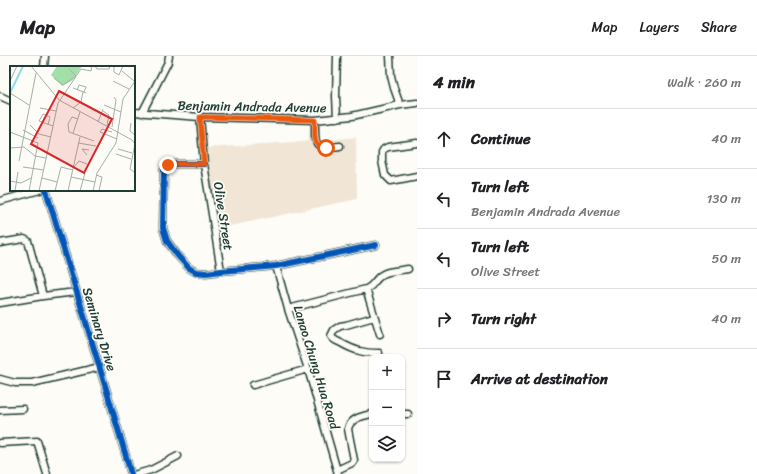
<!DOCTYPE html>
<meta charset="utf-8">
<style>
body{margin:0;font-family:Sriracha,sans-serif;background:#f6f6f6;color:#202124}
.controls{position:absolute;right:12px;bottom:12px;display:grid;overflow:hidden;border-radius:8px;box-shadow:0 1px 3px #0004}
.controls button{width:36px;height:36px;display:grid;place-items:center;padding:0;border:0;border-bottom:1px solid #e0e0e0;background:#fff;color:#202124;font:20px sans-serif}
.stop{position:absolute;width:12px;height:12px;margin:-9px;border:3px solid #ea580c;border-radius:50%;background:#fff}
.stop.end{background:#ea580c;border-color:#fff;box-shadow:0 1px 4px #0008}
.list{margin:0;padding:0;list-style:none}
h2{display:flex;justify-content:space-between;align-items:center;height:52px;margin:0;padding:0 16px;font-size:17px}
h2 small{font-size:13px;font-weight:400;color:#757577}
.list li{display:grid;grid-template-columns:26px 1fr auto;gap:12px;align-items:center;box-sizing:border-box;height:60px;padding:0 16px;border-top:1px solid #e0e0e0}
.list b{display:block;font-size:15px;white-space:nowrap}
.list p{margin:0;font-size:13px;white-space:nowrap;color:#757577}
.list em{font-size:13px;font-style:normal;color:#757577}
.icon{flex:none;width:22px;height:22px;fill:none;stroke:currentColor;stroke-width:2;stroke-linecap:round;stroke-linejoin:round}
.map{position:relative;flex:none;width:417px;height:418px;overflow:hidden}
header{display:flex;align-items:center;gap:24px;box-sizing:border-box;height:56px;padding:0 20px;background:#fff;border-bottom:1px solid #e0e0e0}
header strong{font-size:19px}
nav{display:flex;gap:22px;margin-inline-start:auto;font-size:14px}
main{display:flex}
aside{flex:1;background:#fff}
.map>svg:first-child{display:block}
.built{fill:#f1e6d6}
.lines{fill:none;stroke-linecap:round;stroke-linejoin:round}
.minor-casing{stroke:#1f3d34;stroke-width:9}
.minor{stroke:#fdfcf7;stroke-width:6}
.cycleway-casing{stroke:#fdfcf7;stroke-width:8}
.cycleway{stroke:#0057b8;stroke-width:6}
.route{stroke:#ea580c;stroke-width:5}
.labels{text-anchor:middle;stroke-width:3.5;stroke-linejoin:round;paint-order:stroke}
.street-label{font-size:13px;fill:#1f3d34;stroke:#fdfcf7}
.inset-river{fill:none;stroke:#8edcec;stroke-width:2}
.inset-road{fill:none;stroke:#a4b0a9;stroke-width:1}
.view{fill:#d62828;fill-opacity:0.15;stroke:#d62828;stroke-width:2}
.inset-edge{fill:none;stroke:#1f3d34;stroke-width:2}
</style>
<header>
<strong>Map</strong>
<nav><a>Map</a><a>Layers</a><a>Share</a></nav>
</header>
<main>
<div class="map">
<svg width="417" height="418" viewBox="0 0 417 418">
<rect width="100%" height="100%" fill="#fdfcf7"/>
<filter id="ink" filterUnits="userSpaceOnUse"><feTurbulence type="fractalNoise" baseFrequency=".025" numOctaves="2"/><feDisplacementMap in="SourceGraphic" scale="8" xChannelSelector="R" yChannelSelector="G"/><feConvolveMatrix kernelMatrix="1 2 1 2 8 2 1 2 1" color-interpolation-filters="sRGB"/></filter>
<g filter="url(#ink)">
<path class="built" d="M320,68l-1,17 37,-4 1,62 -141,30 -10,-81 102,-7 3,-16z"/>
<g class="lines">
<g class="minor-casing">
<path id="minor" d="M337,0l-1,40 1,22
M390,0l1,20 3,12 6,17
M44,11l1,-11
M0,40l11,5
M134,56l66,5 115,3 37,-4 48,-11 17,-2
M142,57l26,-51 1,-6
M200,61l4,47 17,107
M315,64c0,26 -2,29 25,26
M417,87l-29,4 -4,2 -2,3v9l3,14 6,6 26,-5
M204,108h-30l-6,1 -4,5 -1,58 4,13 11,15 11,12 7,4 10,1 15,-2 55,-5 100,-21
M46,134c28,95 58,189 85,284
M0,145l40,-11
M0,187l24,-4 4,2 15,55
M276,210l12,43 20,60 30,105
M366,233l14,45
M0,247l43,-7 33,-4
M288,253l78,-20c6,-2 7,-6 12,-11 7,-8 20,-7 30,-9
M374,261l-28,8 -6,1 -6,4 -3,6c2,4 6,5 10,7 14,8 23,10 38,10
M0,323l15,4h17l68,-16
M253,329l55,-16
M0,354l23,-1
M402,358h6
M0,387l37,-2 10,33
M337,414l15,-7 2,-3 -6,-31c2,-11 15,-13 24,-15
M137,418l14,-4 27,-14"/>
</g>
<use href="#minor" class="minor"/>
<g class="cycleway-casing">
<path id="cycleway" d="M204,108h-30l-6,1 -4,5 -1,58 4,13 11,15 11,12 7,4 10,1 15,-2 55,-5 100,-21
M46,134c28,95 58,189 85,284"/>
</g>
<use href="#cycleway" class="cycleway"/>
</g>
</g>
<g class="lines" filter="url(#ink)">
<path class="route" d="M168,109l6,-1h30l-4,-47 115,3c0,6 -2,23 4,26 2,1 4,1 7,2"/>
</g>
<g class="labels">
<g class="street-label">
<text transform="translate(252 50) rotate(1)" y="5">Benjamin Andrada Avenue</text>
<text transform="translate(224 160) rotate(81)" y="5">Olive Street</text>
<text transform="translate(100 273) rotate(73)" y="5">Seminary Drive</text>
<text transform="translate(317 311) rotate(73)" y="5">Lanao Chung Hua Road</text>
</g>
</g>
<g transform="translate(10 10)">
<rect width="125" height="125" fill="#fdfcf7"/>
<path d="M47,0h25l-9,14 -11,6 -11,-11z" fill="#a2e0a8"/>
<path class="inset-river" d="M0,27l13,-27"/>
<path class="inset-road" d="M21,0l28,34 73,40 3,4 -5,25 5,4M85,0l2,3h12l1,-3M104,0v6l5,3 4,-9M112,5l12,10M44,12l9,7 13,-9 -7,-7M0,15l7,-15M103,15l16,8M63,22l13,5M67,24l2,-5 7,2 -2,5M0,27l19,12M94,39l17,7M30,42l16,3M63,42l8,-6 2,-10M93,45l6,4 -2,10M68,53l-6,-2 -4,7 1,8 25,9M88,56l5,-13M121,57l-1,8 5,4M20,59l9,9 12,3M38,59l2,-8 -7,-3 -4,7 14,5M102,61l4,-27 -2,-3M13,64l15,8M0,66l28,11 -9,48M102,66l-10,-3 -2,3 17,7M63,67l7,-21M68,77l18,3M0,82l14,-1 11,9 11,2M108,83l14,4M106,88l15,5M77,89l-5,-6 7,1M9,95l17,-88M13,101l21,3M64,101l5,-6 8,3M86,109l6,2 -3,14M61,111l24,5M32,112l15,4M0,115l11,2 10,-5M5,125l3,-19M29,125l19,-88 23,-34 10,2 1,-5M45,125l6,-24 12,3M58,125l12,-54M70,125l5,-18M83,125l4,-18 19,-30 7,-44 12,-18"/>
<path class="view" d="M49,25l53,28 -28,54 -53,-29z"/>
<rect width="125" height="125" class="inset-edge"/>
</g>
</svg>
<div class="controls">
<button>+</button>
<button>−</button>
<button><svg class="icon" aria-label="layers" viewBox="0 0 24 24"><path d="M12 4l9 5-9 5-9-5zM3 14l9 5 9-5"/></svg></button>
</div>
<div class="stop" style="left:326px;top:92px"></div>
<div class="stop end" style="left:168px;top:109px"></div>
</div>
<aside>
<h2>4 min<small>Walk · 260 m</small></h2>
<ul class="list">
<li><svg class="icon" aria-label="ahead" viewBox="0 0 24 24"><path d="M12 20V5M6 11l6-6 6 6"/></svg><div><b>Continue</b></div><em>40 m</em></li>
<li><svg class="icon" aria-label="left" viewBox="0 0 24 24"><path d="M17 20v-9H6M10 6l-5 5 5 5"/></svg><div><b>Turn left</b><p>Benjamin Andrada Avenue</p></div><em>130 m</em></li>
<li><svg class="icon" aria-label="left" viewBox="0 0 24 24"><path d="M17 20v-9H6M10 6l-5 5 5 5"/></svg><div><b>Turn left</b><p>Olive Street</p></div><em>50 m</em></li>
<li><svg class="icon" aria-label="right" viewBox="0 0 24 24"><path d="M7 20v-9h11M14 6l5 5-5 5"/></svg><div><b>Turn right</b></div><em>40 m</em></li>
<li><svg class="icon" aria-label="arrive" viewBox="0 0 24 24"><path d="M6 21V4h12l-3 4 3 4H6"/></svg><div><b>Arrive at destination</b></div></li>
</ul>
</aside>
</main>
